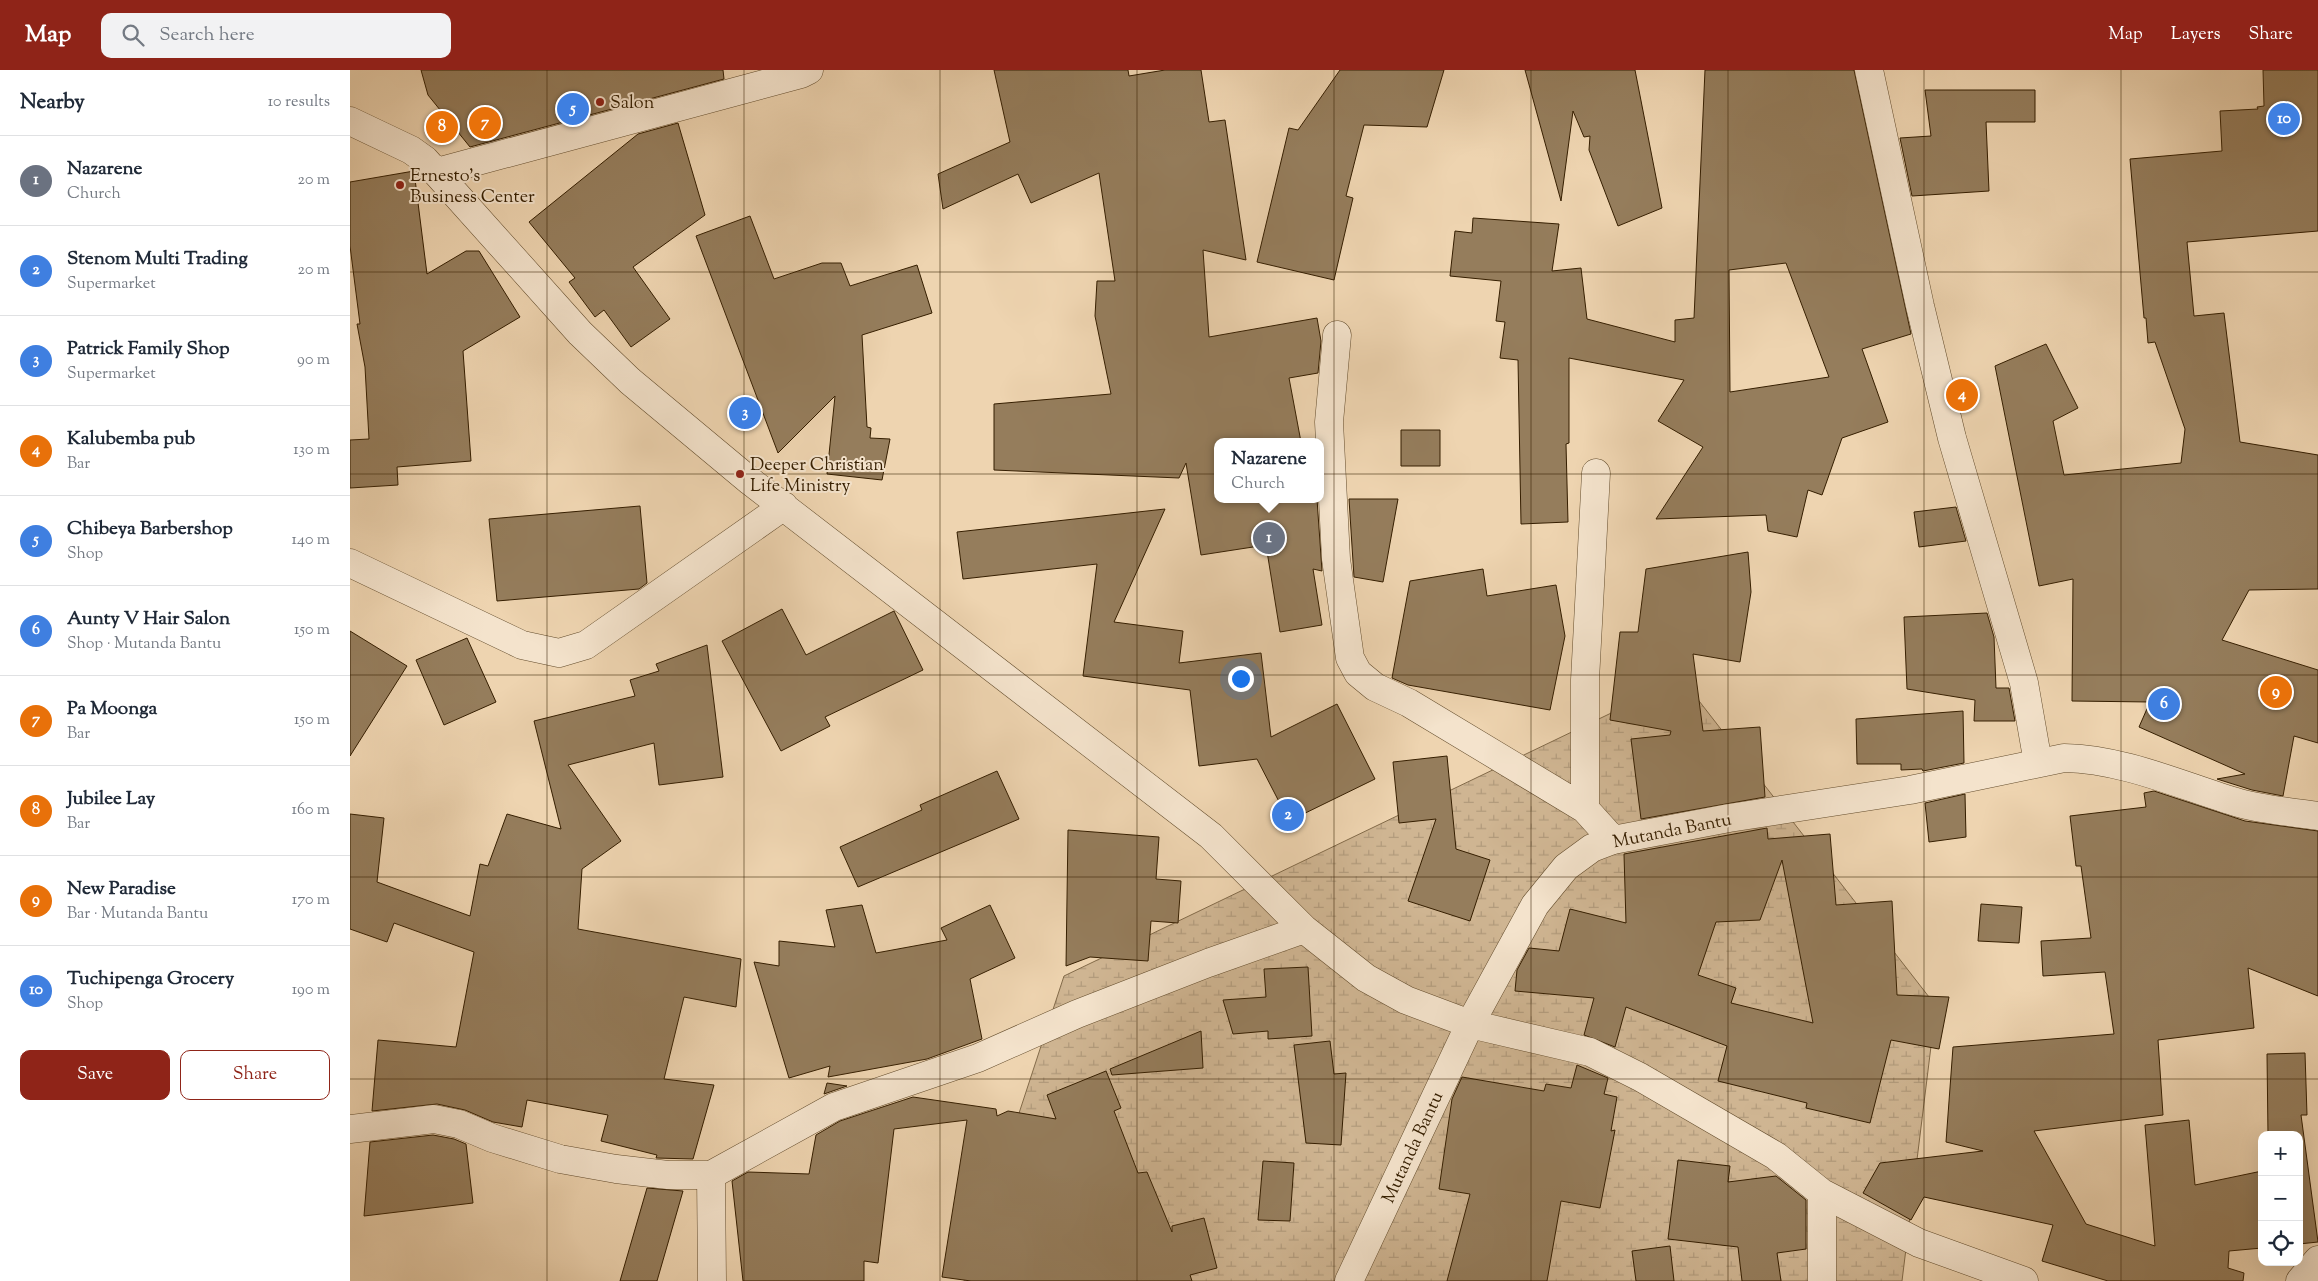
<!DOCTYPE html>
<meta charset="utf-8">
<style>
body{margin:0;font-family:"Sorts Mill Goudy",serif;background:#f2f2f3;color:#1f2937}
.controls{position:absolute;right:15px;bottom:15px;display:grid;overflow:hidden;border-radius:10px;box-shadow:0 5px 20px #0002}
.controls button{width:45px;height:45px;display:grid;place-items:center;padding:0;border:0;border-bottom:1px solid #e0e1e3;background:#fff;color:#1f2937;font:25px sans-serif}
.you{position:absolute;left:890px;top:608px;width:18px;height:18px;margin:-12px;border:4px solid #fff;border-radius:50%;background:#1a73e8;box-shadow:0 0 0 8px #1a73e833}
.badge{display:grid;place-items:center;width:32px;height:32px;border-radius:50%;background:#8f2418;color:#fff;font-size:16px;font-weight:700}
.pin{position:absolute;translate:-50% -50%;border:2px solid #fff;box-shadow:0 1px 5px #0006}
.popup{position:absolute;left:864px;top:368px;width:110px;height:65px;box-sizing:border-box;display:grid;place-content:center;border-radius:10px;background:#fff;filter:drop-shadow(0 1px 4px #0005);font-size:16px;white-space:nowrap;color:#747a83}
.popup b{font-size:19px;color:#1f2937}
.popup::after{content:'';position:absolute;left:50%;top:100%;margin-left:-10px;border:10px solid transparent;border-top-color:#fff}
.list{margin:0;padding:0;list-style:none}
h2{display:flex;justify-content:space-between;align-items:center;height:65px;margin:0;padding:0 20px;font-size:21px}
h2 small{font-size:16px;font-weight:400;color:#747a83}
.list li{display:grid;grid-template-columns:32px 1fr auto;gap:15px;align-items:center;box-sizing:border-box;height:90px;padding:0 20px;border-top:1px solid #e0e1e3}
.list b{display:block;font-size:19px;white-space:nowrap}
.list p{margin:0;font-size:16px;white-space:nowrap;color:#747a83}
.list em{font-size:16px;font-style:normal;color:#747a83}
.actions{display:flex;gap:10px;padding:15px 20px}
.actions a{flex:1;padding:11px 0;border:1px solid #8f2418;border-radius:10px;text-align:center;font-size:18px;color:#8f2418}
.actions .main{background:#8f2418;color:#fff}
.icon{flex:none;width:28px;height:28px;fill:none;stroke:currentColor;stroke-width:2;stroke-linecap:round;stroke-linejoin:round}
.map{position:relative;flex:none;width:1968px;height:1211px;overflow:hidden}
header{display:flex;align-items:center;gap:30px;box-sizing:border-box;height:70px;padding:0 25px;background:#8f2418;color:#fff}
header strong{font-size:24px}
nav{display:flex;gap:28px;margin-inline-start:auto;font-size:18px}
.search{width:350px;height:45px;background:#f2f2f3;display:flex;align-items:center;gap:12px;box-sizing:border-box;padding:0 18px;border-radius:10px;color:#747a83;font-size:19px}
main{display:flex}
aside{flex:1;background:#fff}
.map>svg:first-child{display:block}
.wetland{fill:url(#wetland-marsh);stroke:#826a49}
.building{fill:#957d5c;stroke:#351e00;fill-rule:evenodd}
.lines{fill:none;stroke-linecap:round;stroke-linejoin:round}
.minor-casing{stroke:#634c2c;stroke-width:29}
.minor{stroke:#f4e3cc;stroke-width:28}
.grid{fill:none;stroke:#351e00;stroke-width:1;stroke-opacity:0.55}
.poi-dot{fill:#8f2418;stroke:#f4e3cc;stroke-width:2}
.labels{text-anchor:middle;stroke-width:4;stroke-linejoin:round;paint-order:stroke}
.poi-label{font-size:18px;fill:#351e00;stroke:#f4e3cc;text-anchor:start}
.street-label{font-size:18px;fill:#351e00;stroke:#f4e3cc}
</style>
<header>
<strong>Map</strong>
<div class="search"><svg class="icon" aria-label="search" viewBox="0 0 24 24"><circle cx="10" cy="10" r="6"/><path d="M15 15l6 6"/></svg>Search here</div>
<nav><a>Map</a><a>Layers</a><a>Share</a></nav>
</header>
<main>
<aside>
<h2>Nearby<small>10 results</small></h2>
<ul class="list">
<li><span class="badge" style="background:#6b7280">1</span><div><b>Nazarene</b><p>Church</p></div><em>20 m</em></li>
<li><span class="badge" style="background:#3f7fe0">2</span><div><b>Stenom Multi Trading</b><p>Supermarket</p></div><em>20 m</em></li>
<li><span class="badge" style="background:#3f7fe0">3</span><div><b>Patrick Family Shop</b><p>Supermarket</p></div><em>90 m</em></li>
<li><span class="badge" style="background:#e8710a">4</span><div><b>Kalubemba pub</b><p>Bar</p></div><em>130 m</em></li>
<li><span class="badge" style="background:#3f7fe0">5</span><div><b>Chibeya Barbershop</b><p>Shop</p></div><em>140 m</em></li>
<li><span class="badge" style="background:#3f7fe0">6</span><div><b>Aunty V Hair Salon</b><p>Shop · Mutanda Bantu</p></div><em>150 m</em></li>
<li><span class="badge" style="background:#e8710a">7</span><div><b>Pa Moonga</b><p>Bar</p></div><em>150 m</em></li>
<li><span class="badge" style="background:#e8710a">8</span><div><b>Jubilee Lay</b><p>Bar</p></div><em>160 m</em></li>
<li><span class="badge" style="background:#e8710a">9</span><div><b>New Paradise</b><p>Bar · Mutanda Bantu</p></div><em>170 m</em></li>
<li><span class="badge" style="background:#3f7fe0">10</span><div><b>Tuchipenga Grocery</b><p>Shop</p></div><em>190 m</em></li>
</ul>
<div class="actions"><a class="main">Save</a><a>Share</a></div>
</aside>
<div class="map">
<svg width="1968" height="1211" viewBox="0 0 1968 1211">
<defs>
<pattern id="wetland-marsh" width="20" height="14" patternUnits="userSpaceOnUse" patternTransform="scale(1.25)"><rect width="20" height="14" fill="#cfb592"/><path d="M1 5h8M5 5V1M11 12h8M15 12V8" fill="none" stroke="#b29b7c"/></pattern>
</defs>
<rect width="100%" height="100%" fill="#eed4b0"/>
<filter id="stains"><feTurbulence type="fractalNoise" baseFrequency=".004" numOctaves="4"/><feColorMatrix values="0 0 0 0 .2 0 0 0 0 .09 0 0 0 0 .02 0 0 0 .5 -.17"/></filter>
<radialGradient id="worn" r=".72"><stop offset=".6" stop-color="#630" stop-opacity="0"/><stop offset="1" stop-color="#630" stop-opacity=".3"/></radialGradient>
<path class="wetland" d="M1332,609l254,327 -34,275h-938l100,-305z"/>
<path class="building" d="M71,0h302l1,9 -254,68 -42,-52z
M644,0h134l1,6 36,-6h36l8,52 16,-2 21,140 -43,-10 6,87 108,-19 4,23 -3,32 -29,5 12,64h-83v57h99l5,72 -9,-2 9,56 -42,7 -14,-87 -65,10 -15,-92 -7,15 -185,-8v-66l117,-10 -16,-78 2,-35h18l-16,-108 -68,30 -13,-29 -75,35 -5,-35 72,-32z
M990,0h104l-17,57 -63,-2 -18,71 7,2 -19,82 -77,-18 32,-134 9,2z
M1175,0h110l27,138 -44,18 -29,-76 1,-14 -6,1 -11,-26 -12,90z
M1355,0h149l57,264 -49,15 26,73 -46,16 -20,57 -14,-5 -11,47 -29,-6 -2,-16 -110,4 47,-72 -45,-26 26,-41 -115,-22v85l-3,1 2,78 -47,2 -3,-164 -18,-2 5,-36 -9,-1 5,-40 -51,-5 5,-45 17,2 1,-15 86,6 -7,47 29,-3 6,51 88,23v-22l19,-2zM1436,193l43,114 -99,15 -1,-122z
M1913,0h55v161l-131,11 7,74 30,-3 16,129 78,13v134l-69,1 -27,50 96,30v73l-24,-7 -11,60 -31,-6 -35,-11 28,-5 -106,-47 11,-25 -78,-1 1,-122 -34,7 -44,-220 51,-22 32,64 -25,13 11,54 117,-12 4,-34 -30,-87 -7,1 -2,-25h-2l-14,-159 92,-8 -2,-40 38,-2 -1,-2 7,-1z
M1575,20h110v32h-49l3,69 -77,5 -12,-58 31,-2z
M328,53l27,92 -72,52 37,52 -39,28 -27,-37 -9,7 -26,-35 6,-4 -46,-56 109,-88z
M64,101l13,103 39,-23h13l41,66 -57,34 8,110 -74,6 1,18 -48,3v-48l19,-1 -4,-72 -8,-43h3l-10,-78v-64z
M400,146l24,63 48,-16h19l9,23 67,-21 15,48 -70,22 5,92 4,1 -1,10 20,1 -8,41 -55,-6 8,-78 -57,57 -82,-217z
M1051,360h39v36h-39z
M999,429h49l-15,83 -29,-5z
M290,436l7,77 -8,6 -142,12 -8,-82z
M1606,437l10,34 -47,6 -5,-35z
M815,439l-51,113 69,9 -4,32 82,-10 10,84 66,-33 38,75 -86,42 -32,-62 -58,7 -9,-76 -107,-14 14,-112 -134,15 -6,-47z
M1398,482l3,40 -11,70 -47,-8 10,77 57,-4 5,70 -124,22 -10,-80 39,-4 1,-4 -61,-11 10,-88h18l8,-63z
M1133,499l4,27 69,-11 9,51 -15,74 -142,-25 -16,-7 18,-97z
M432,539l24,46 88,-44 29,59 -98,47 5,9 -49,25 -59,-110z
M1637,543l7,24 2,51h13l6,33h-41l1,-21 -68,-11 -3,-72z
M0,561l57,35 -57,90z
M117,568l29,64 -52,23 -28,-65z
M357,575l16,132 -64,8 -5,-42 -86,22 53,76 -39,28 -4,60 163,30 -5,48 -52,-10 -20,82 50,6 -21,74 -37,-1 1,-3 -56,-14 7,-26 -81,-15 -5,27 -29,-5 -28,-12 -28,-6 -65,7 6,-71 78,7 18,-95 -80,-29 -7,19 -37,-13v-115l34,4 -7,64 93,34 10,-52 8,2 19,-52 54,15 -27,-108 101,-25 -5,-16 29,-9 -3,-7z
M1613,641l1,52 -41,8 -1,-2 -21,1v-6h-44l-1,-45z
M1097,686l9,93 34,11 -20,61 -62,-20 28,-82 -37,4 -6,-61z
M647,701l22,48 -161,68 -18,-40 82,-37 -2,-5z
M1804,721l91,30 73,10v165l-70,-28 6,60 -96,12 5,75 -129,16 52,93 69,22 -10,-121 44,-5 6,65 67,-14v77l-33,3 -1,17 16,5 -1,8h-135l-66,-20 11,-36 -129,-28 -13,23 -48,-27 17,-30 103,-12 -37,-9 7,-95 161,-13 -9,-62 -62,4 -2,-35 50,-3 -10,-72h-5l-6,-50 76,-9 -2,-14z
M1615,724l1,43 -37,5 -4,-39z
M1417,758l1,11 62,-5 6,71 56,-4 5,94 52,2 -10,52 -48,-9 -21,83 -64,-15 1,-5 -89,-22 9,-35 -101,-39 -11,40 -31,-12 10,-37 -79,-7 2,-21 12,-22 30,3 11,-42 56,14 -2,-69zM1432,790l31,163 -82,-20 5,-15 -38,-13 18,-53 44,-2z
M718,760l91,7 -3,42 25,2 -3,42 -27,-2 -3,40 -58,-4 -24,9z
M1631,834l41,3 -3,36 -41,-2z
M512,835l14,48 71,-13 -6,-12 49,-23 25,53 -45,21 12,60 -55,20 -99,18 2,-11 -41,12 -35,-116 25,4v-25l56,6 -9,-37z
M958,897l4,69 -44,3v-8l-35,3 -10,-34 43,-3 -2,-28z
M851,961l2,37 -91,7 -2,-6z
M980,971l4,33 12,-1 -5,72 -35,-2 -12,-98z
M1955,983l2,62h-6l17,127 -19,2v-109h-31l-1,-81z
M1227,995l31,13 -4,16 13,3 -6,34 4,-1 -15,78 -39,-7 -14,80h-100l23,-87 -31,-5 13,-90 10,-22 82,14 2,-7 25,4z
M756,1001l15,37 -7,3 24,62 9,-1 25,60v-6l32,-8 13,50 -27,7 2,6h-221l-29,-4 25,-157 -73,9 -16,134 -14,-2v20h-121l-11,-100 16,-9 61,2 7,-39 24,-14 73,-24 83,12 1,7 11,-5 48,8 -9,-24z
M477,1013l20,3 -23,8z
M83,1065l21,4 12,5 7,59 -109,13 6,-74z
M1328,1090l52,6 -2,16 48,-6 30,24v49l-29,4 4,28h-39l-4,-34 -70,-8z
M913,1091l31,2 -4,58 -32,-1z
M297,1118l36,3 -26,90h-37z
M1320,1176l4,35h-38l-4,-30z"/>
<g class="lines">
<g class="minor-casing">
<path id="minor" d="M1519,0l51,236 32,132 72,245 14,80
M0,51l61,29 14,10 155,173 50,48 120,100 461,355 93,93 62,49 40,22 64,24 120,28 50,25 136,79 46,37 97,50 105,38
M87,102l364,-98 8,-4
M987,265l-8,87 7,137 14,99 8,15 17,14 34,16 176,106 28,31
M0,493l172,82 37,8 27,-8 198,-139
M1235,739v-129l11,-207
M0,1059l84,-10 25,5 33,14 68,21 56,10 52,6h43l123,-68 144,-49 99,-44 131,-51 96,-34
M361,1105l1,106
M999,1211l121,-257 65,-119 31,-38 26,-19 21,-8 116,-22 181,-28 154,-32c60,1 118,28 175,45 25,7 53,9 79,13
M1472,1211v-88
M1950,1211l18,-21"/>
</g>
<use href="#minor" class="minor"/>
</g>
<path class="grid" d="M197,0v1211M394,0v1211M590,0v1211M787,0v1211M984,0v1211M1181,0v1211M1378,0v1211M1574,0v1211M1771,0v1211M0,202h1968M0,404h1968M0,605h1968M0,807h1968M0,1009h1968"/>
<g class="poi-dot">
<circle cx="250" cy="32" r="5"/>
<circle cx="50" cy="115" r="5"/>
<circle cx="390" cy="404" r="5"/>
</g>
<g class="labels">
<g class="poi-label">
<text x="260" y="38">Salon</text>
<text x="60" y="111">Ernesto's<tspan x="60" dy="21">Business Center</tspan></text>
<text x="400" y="400">Deeper Christian<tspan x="400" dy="21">Life Ministry</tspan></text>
</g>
<g class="street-label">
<text transform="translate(1322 760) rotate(-11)" y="6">Mutanda Bantu</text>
<text transform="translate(1062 1077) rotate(-65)" y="6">Mutanda Bantu</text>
</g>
</g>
<rect width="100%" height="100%" filter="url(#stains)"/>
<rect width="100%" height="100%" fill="url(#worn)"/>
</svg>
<div class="controls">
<button>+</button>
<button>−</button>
<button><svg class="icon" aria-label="locate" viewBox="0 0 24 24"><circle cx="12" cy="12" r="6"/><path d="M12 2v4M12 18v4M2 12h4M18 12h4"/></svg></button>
</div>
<div class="you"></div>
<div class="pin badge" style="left:919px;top:468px;background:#6b7280">1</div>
<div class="popup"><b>Nazarene</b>Church</div>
<div class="pin badge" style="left:938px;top:745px;background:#3f7fe0">2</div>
<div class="pin badge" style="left:395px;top:343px;background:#3f7fe0">3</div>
<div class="pin badge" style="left:1612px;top:325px;background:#e8710a">4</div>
<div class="pin badge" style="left:223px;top:39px;background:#3f7fe0">5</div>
<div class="pin badge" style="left:1814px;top:634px;background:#3f7fe0">6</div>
<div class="pin badge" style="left:135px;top:53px;background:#e8710a">7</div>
<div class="pin badge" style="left:92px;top:57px;background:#e8710a">8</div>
<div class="pin badge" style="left:1926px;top:622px;background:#e8710a">9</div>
<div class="pin badge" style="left:1934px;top:49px;background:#3f7fe0">10</div>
</div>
</main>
